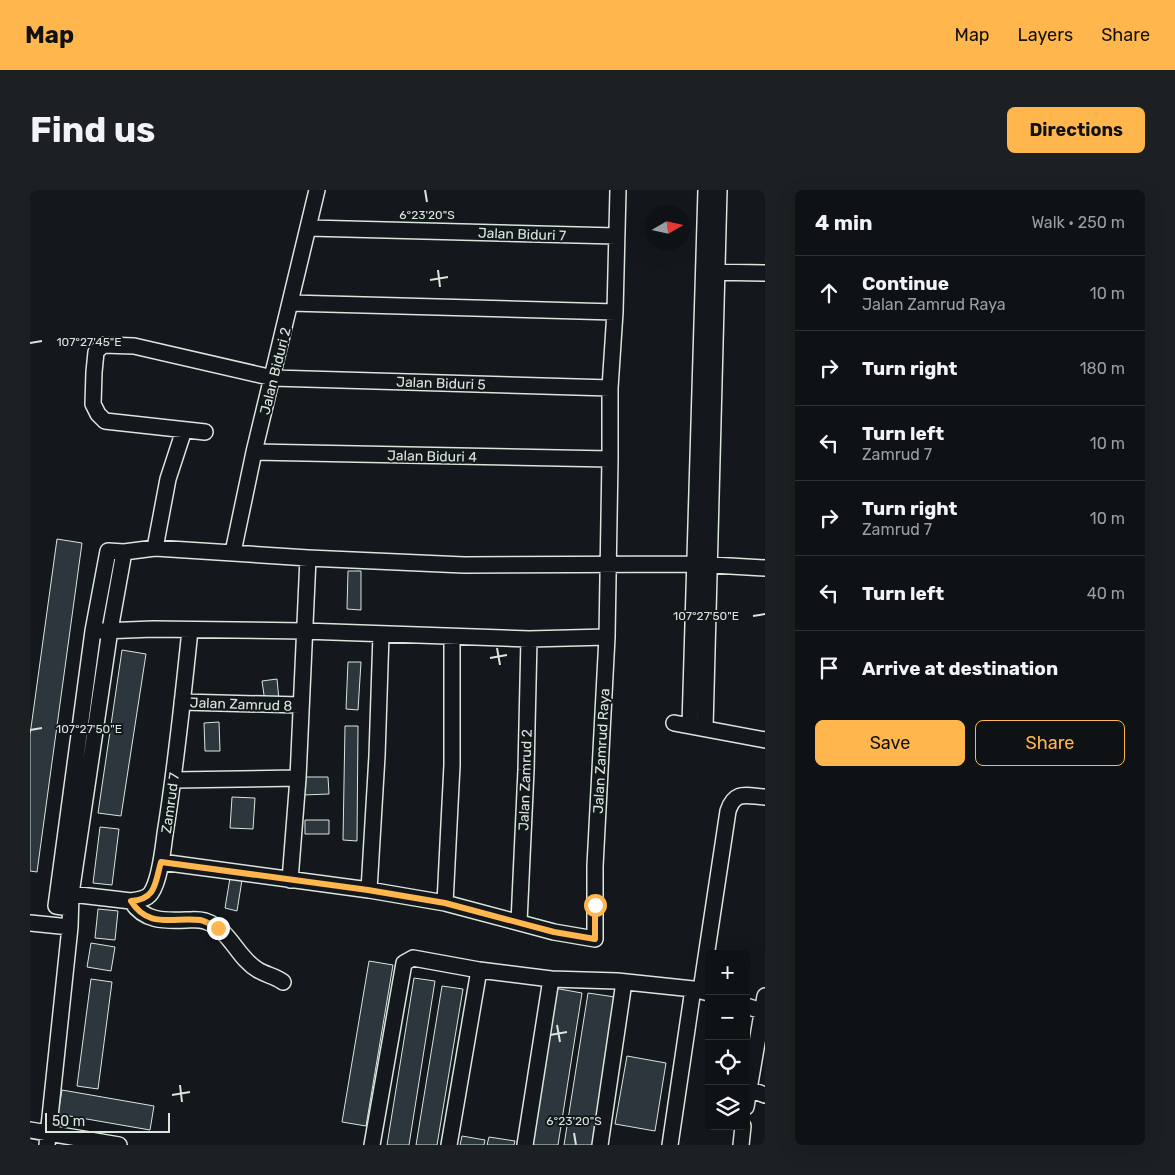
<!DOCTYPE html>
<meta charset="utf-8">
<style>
body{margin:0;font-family:Rubik,sans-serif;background:#1d2022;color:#f1f3f6}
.controls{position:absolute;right:15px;bottom:15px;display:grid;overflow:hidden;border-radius:8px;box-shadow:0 5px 20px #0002}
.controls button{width:45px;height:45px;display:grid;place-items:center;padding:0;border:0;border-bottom:1px solid #2f3234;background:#0f1215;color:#f1f3f6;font:25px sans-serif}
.compass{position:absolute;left:615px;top:15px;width:45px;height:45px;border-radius:50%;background:#0f1215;box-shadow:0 5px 20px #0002;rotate:81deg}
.scale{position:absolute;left:15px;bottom:12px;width:125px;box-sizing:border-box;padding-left:5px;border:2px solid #d8e6dc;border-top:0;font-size:14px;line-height:18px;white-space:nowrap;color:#d8e6dc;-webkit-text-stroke:4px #14181c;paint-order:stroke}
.stop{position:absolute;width:15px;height:15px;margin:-11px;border:4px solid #ffb74d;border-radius:50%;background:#fff}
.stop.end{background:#ffb74d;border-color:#fff;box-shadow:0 1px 5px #0008}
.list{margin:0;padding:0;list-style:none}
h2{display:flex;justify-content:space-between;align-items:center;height:65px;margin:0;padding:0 20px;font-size:21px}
h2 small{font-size:16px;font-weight:400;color:#9b9ea0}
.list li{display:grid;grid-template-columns:32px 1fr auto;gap:15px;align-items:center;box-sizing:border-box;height:75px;padding:0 20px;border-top:1px solid #2f3234}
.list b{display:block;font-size:19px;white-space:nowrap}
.list p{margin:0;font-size:16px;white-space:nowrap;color:#9b9ea0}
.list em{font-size:16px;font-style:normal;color:#9b9ea0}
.actions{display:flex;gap:10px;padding:15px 20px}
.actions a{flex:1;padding:11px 0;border:1px solid #ffb74d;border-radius:8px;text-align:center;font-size:18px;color:#ffb74d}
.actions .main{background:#ffb74d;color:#111}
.icon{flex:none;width:28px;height:28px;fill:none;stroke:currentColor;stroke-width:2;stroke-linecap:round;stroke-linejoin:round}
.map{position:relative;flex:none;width:735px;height:955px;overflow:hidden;border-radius:8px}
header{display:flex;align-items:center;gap:30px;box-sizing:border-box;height:70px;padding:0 25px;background:#ffb74d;color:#111}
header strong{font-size:24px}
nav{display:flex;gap:28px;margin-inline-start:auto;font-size:18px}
.intro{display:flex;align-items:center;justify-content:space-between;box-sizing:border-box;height:120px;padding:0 30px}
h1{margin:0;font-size:35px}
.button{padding:12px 22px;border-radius:8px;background:#ffb74d;color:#111;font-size:18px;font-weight:700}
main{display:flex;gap:30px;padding:0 30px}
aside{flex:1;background:#0f1215;border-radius:8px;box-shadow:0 5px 20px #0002}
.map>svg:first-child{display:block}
.building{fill:#2c363c;stroke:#d8e6dc}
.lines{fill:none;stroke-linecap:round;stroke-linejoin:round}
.minor-casing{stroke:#d8e6dc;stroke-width:18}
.minor{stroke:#14181c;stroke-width:15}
.route{stroke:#ffb74d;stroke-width:6}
.ticks{fill:none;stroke:#d8e6dc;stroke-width:2}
.labels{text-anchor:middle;stroke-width:4;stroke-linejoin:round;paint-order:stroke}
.street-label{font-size:14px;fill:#d8e6dc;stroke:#14181c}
.ticks-label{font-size:12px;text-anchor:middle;fill:#d8e6dc;stroke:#14181c;stroke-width:4;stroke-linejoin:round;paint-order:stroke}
</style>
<header>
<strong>Map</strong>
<nav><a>Map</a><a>Layers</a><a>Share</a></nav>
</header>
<div class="intro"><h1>Find us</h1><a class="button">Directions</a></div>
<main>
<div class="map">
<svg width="735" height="955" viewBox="0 0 735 955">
<rect width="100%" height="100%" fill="#14181c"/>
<path class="building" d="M27,349l25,4 -45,329 -7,-1v-136z
M318,381h13v39l-14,-1z
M92,460l24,4 -25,162 -23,-3z
M318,472h13l-3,48 -12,-1z
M247,489l2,21 -14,2 -3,-21z
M189,532l1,29h-15l-1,-28z
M315,536h13l-1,115 -14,-1z
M272,587h26l1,17 -26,1z
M202,607l23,1 -2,31 -23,-1z
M275,630h24v14h-24z
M70,637l19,2 -7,56 -19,-2z
M200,688l12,2 -5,31 -12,-3z
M68,719l20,2 -3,29 -20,-2z
M61,753l24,4 -4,24 -24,-4z
M339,771l24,4 -27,161 -24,-4z
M384,788l21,3 -26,164h-22z
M61,789l21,3 -14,107 -21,-3z
M412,796l21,3 -26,156h-21z
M524,798l28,5 -24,152h-28z
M558,803l27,4 -23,148h-28z
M597,866l39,7 -11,68 -40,-7z
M32,900l92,16 -4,24 -92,-16z
M432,946l23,4 -1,5h-24z
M459,947l26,4 -1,4h-27z"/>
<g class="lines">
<g class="minor-casing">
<path id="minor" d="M279,38l307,8
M678,82l57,1
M261,113l324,9
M175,242l-100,-11 -7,-7 -5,-10 1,-32 2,-20 7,-7 31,1 139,32 337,10
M224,262l356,7
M125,358l13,-69 16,-49
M203,362l21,-100 63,-262
M72,441l51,-2 151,2 225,8 78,-2
M152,512l118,3
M644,533l91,17
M660,535l16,-535
M675,538l14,-538
M144,590l124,-2
M131,672l208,28 76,13 109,29 41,7v-73l12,-229 3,-178v-71l5,-76 3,-122
M260,690l8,-102 10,-220
M339,700l8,-134 4,-122
M41,704l60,7c8,-1 16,-2 20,-8 9,-13 12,-44 14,-59 11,-68 18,-136 25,-204
M101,711c13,20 32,20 55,19 6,0 12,-1 19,1 25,8 32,37 53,49 8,5 17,6 25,12
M415,713l7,-138v-128
M40,718l-14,-2 37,-275 15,-80 16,1 31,-4 153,10 156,7 232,-1 69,4
M489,732l7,-152 3,-131
M0,733l40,4
M671,800l27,-179c7,-21 18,-15 37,-14
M716,816l19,6
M719,899l16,6
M716,917l19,-111
M0,940l89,15
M17,955l23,-218 1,-33 39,-264 14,-78
M342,955l32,-182 9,-5 66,12 72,9 66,2 76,8 16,4
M419,955l30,-175
M495,955l26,-166
M570,955l24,-163
M640,955l23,-156
M711,955l2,-19"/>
</g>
<use href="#minor" class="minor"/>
</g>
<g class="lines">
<path class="route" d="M188,738c-6,-3 -12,-7 -18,-8 -27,-3 -52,9 -69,-19 26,-2 24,-19 30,-39l207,28 77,13 109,29 41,7v-34"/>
</g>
<path class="ticks" d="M395,0l2,12M408,80l2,17M400,90l18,-3M0,153l12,-2M723,426l12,-2M467,458l3,17M460,468l17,-3M0,540l12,-2M527,835l3,17M520,845l17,-3M150,895l2,17M142,905l18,-3M544,943l2,12"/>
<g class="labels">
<g class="street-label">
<text transform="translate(492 44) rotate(2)" y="5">Jalan Biduri 7</text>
<text transform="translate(245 181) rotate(-76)" y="5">Jalan Biduri 2</text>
<text transform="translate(411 193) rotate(2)" y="5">Jalan Biduri 5</text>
<text transform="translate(402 266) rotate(1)" y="5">Jalan Biduri 4</text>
<text transform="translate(211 514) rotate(2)" y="5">Jalan Zamrud 8</text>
<text transform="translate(571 561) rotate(-87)" y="5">Jalan Zamrud Raya</text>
<text transform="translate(495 590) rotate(-88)" y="5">Jalan Zamrud 2</text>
<text transform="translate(140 613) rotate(-82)" y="5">Zamrud 7</text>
</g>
</g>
<g class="ticks-label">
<text x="397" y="29">6°23'20"S</text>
<text x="59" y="156">107°27'45"E</text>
<text x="676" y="430">107°27'50"E</text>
<text x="59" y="543">107°27'50"E</text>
<text x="544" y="935">6°23'20"S</text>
</g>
</svg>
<div class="controls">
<button>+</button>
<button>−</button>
<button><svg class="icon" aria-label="locate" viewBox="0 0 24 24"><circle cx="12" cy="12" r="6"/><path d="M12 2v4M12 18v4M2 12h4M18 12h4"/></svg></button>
<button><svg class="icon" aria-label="layers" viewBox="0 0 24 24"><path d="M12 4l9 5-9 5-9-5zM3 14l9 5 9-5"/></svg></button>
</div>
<svg class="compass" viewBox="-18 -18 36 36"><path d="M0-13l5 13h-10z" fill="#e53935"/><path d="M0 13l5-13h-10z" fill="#9b9ea0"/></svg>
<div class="scale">50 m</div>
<div class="stop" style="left:565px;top:715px"></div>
<div class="stop end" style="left:188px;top:738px"></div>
</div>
<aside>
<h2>4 min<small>Walk · 250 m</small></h2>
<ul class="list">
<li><svg class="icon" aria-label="ahead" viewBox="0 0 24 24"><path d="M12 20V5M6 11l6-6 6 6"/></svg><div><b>Continue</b><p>Jalan Zamrud Raya</p></div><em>10 m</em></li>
<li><svg class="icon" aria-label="right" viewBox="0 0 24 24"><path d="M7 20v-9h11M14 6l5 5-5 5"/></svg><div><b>Turn right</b></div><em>180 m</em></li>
<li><svg class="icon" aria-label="left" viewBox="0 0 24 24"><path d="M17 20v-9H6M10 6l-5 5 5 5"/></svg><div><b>Turn left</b><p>Zamrud 7</p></div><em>10 m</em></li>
<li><svg class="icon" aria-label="right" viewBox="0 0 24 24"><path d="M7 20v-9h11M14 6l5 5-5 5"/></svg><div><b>Turn right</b><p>Zamrud 7</p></div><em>10 m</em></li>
<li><svg class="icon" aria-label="left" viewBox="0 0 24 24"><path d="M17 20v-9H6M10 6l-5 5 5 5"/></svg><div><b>Turn left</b></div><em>40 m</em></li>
<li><svg class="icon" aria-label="arrive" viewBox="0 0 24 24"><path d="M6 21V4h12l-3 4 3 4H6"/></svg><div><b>Arrive at destination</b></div></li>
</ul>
<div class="actions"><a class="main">Save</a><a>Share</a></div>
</aside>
</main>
